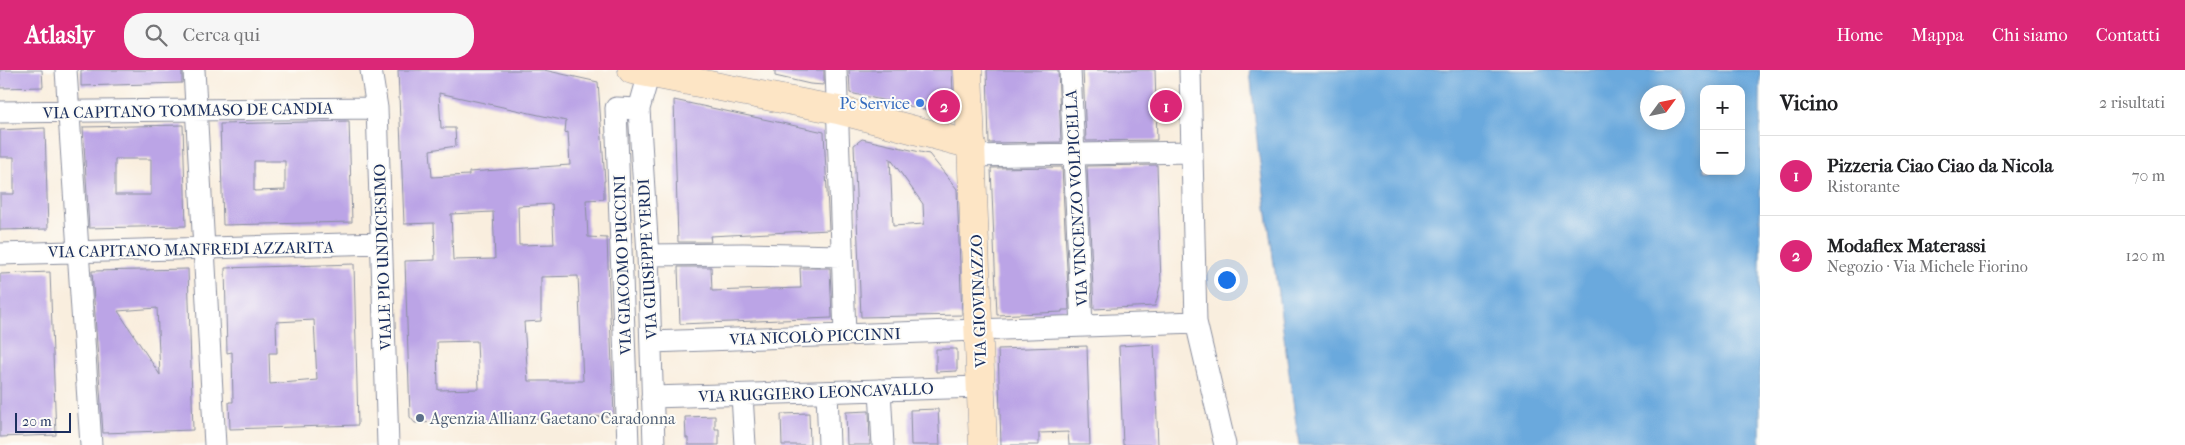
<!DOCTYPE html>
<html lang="it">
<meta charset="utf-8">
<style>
body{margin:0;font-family:"IM FELL French Canon",serif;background:#f6f6f6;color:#202124}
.controls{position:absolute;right:15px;top:15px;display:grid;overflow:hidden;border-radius:10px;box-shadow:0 2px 12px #0003}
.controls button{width:45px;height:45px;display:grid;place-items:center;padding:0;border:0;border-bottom:1px solid #e0e0e0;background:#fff;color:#202124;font:25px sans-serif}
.compass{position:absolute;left:1640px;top:15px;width:45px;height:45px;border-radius:50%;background:#fff;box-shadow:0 2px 12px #0003;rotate:57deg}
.scale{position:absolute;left:15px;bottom:12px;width:56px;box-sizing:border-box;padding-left:5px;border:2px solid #1b2f5e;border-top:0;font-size:14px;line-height:18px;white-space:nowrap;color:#1b2f5e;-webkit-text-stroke:4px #fdfcf7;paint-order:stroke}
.you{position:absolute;left:1226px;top:209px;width:18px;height:18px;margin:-12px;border:4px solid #fff;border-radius:50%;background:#1a73e8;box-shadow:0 0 0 8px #1a73e833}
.badge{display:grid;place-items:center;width:32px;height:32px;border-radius:50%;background:#db2777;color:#fff;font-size:16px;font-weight:700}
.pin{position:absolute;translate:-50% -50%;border:2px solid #fff;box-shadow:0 1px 5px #0006}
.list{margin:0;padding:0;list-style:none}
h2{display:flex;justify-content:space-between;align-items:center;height:65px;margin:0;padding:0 20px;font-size:21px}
h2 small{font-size:16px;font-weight:400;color:#757577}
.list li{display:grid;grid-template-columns:32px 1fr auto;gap:15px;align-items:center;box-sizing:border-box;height:80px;padding:0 20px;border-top:1px solid #e0e0e0}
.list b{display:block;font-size:19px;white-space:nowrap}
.list p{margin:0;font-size:16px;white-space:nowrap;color:#757577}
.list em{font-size:16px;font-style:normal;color:#757577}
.icon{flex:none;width:28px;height:28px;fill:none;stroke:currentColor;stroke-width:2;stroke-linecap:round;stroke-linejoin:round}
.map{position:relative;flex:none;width:1760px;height:375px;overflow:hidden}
header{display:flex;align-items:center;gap:30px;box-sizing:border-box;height:70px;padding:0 25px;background:#db2777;color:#fff}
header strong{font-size:24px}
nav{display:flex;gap:28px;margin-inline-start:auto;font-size:18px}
.search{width:350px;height:45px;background:#f6f6f6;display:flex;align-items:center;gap:12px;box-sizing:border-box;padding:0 18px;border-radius:20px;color:#757577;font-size:19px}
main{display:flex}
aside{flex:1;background:#fff}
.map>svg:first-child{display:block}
.water{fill:#6aa9dd;stroke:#426c9e;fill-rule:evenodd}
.building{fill:#bba4e6;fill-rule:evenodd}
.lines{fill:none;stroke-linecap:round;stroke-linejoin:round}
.street-casing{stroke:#8a8e9e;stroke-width:23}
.secondary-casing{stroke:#8a8e9e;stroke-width:29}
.street{stroke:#fff;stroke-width:21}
.secondary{stroke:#fde5c5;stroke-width:28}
.shop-dot{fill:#3f7fe0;stroke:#fdfcf7;stroke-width:2}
.service-dot{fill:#5c6f8a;stroke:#fdfcf7;stroke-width:2}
.labels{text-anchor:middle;stroke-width:4;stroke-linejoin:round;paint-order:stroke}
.shop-label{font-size:16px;fill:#366cbe;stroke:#fdfcf7;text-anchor:end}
.street-label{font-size:16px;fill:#1b2f5e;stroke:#fdfcf7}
.service-label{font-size:16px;fill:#4e5e75;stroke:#fdfcf7;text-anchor:start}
</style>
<header>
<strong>Atlasly</strong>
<div class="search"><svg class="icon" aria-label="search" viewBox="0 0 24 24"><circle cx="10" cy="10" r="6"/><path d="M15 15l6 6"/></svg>Cerca qui</div>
<nav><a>Home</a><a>Mappa</a><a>Chi siamo</a><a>Contatti</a></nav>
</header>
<main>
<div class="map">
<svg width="1760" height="375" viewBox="0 0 1760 375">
<rect width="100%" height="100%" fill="#fdfcf7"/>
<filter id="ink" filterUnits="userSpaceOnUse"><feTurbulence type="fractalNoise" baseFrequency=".02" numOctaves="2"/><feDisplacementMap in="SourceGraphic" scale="10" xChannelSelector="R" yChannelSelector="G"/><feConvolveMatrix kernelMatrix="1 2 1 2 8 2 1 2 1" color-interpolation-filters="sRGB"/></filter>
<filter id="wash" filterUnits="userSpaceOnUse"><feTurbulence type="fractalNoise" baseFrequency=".0096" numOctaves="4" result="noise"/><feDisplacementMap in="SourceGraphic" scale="20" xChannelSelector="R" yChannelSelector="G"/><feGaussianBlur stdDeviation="1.12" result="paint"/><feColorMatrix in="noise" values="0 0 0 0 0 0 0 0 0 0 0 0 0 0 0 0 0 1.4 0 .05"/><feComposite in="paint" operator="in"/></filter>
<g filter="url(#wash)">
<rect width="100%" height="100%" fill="#f9eede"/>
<path class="water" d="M1250,0h510v375h-461l-41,-296zM1704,19h37v82h-37zM1648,22h30v30h-30z"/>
<g id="blocks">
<path class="building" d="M0,0h42l1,17 -43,1z
M81,0h101v13l-101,3z
M398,0h146l54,12 7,99h-1v18l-18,1 2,37 19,1 7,178 -199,7 -5,-6 -5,-156 30,-1 -1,-37 -30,1zM439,23l127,28 -1,12 3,-1 2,33 -101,7v3l-37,2 -2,-27 26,-4 -1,-18h-14zM552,134l2,40 -35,1 -1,-39zM493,142l2,47 -42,1 -2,-46zM578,206l5,105h-55l-4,-59 17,-1v-44zM477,271l2,48 -41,1 -1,-48z
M775,0h49v15l-14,-1 -35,-8z
M849,0h103l2,46 -104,-23z
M987,0h71l3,72 -72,1z
M1083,0h72l2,70 -71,1z
M674,30l150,32 5,98 -119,6 1,6h-33z
M349,51l3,101 -129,3 -3,-101zM254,91h31v29l-31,1z
M183,55l3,101 -97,2 -6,-101zM115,89h36v36h-36z
M45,58l3,101 -48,1v-36h14v-37h-14v-27z
M862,69l67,15 28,35 5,126 -101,2 -7,-172zM890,88l33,46 1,20 -31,2z
M1157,95l4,118 -6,23 -61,3 -7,-143z
M1062,97l7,143h-7v2l-65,3 -6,-147z
M354,194l4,161 -128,4 -1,-27h4l-1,-50 -5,1 -2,-85zM314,250l3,60 -47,4 -1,-31h8l-1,-31z
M678,197h33l1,24 89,-3 -1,-20h30l2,50 -152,6z
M188,199l5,161 -90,3 -11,-162zM157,238l3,67 -42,-64z
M50,202l6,163 -56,2v-163z
M1154,274l4,101h-35l-4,-99z
M1087,276l3,99h-21l-1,-13 -29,1v12h-38l-3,-96z
M936,279h21v22l-21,1z
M938,339l2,36h-29l-1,-35z
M869,341l1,34h-23l-1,-33z
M809,343l1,32h-28l-1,-31z
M715,346v13h4v16h-31v-7h-2l-1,-21z"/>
</g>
</g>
<g filter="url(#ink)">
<use href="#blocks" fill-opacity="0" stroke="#8a8e9e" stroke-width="1"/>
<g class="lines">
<g class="street-casing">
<path id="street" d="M66,0l25,375
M194,0l21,375
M371,0l6,38 11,337
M650,0l-11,39 9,146 6,190
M836,0l9,265
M1070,0l12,256
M1190,0l6,252 29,123
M0,42l377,-4
M972,86l220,-4
M0,184l381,-11
M648,185l95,-1 99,2
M651,272l545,-20
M880,320l3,55
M827,322l2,53
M742,325l3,50
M652,327l329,-10
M628,375l-12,-337 23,1"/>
</g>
<g class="secondary-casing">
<path id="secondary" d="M632,0l206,40 134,35
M968,0l15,375"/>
</g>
<use href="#street" class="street"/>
<use href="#secondary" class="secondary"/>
</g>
</g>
<circle class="shop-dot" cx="920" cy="33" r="5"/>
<circle class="service-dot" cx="420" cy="348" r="5"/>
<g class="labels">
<g class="shop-label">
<text x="910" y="39">Pc Service</text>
</g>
<g class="street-label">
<text transform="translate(188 40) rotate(-1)" y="6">VIA CAPITANO TOMMASO DE CANDIA</text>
<text transform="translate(1076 128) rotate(-93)" y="6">VIA VINCENZO VOLPICELLA</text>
<text transform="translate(191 179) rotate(-1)" y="6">VIA CAPITANO MANFREDI AZZARITA</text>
<text transform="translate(382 187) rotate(-92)" y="6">VIALE PIO UNDICESIMO</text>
<text transform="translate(647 189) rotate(-93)" y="6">VIA GIUSEPPE VERDI</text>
<text transform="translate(622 195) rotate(-92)" y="6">VIA GIACOMO PUCCINI</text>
<text transform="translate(978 231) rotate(-92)" y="6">VIA GIOVINAZZO</text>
<text transform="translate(815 266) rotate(-2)" y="6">VIA NICOLÒ PICCINNI</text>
<text transform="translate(816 322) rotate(-2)" y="6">VIA RUGGIERO LEONCAVALLO</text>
</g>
<g class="service-label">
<text x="430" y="354">Agenzia Allianz Gaetano Caradonna</text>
</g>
</g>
</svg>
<div class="controls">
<button>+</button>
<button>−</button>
</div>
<svg class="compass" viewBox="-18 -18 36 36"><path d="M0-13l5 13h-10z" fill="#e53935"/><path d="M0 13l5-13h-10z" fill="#757577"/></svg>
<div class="scale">20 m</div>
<div class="you"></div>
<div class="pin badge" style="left:1166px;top:36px">1</div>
<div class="pin badge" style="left:944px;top:36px">2</div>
</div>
<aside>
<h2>Vicino<small>2 risultati</small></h2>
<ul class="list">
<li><span class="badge">1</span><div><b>Pizzeria Ciao Ciao da Nicola</b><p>Ristorante</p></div><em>70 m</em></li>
<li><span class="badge">2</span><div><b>Modaflex Materassi</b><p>Negozio · Via Michele Fiorino</p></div><em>120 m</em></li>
</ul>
</aside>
</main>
